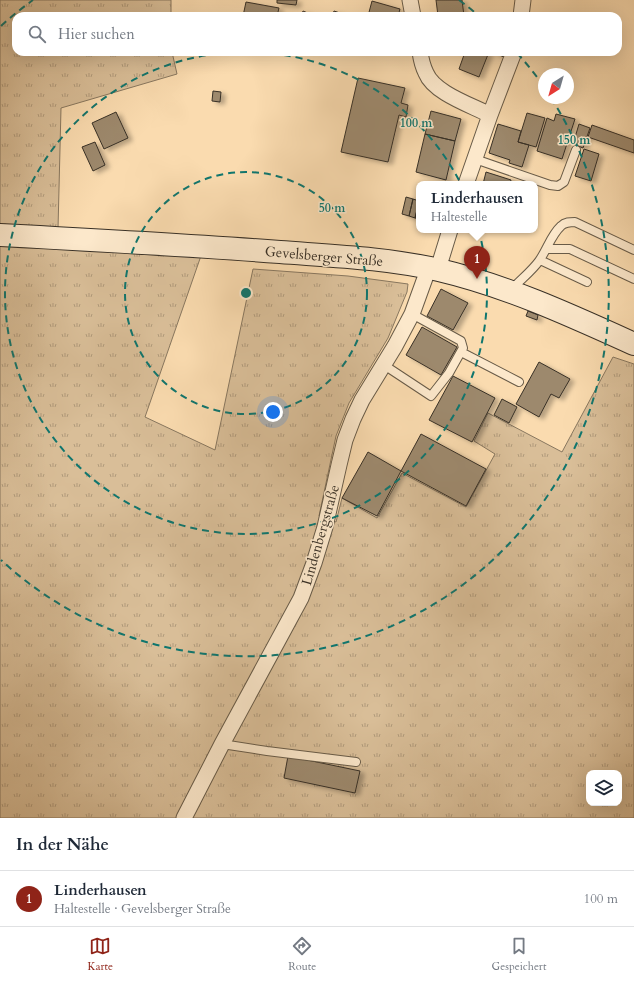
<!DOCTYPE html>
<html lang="de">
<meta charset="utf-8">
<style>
body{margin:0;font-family:Cardo,serif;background:#f6f6f7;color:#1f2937}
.controls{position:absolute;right:12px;bottom:12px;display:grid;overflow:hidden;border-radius:8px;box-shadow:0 4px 16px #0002}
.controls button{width:36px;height:36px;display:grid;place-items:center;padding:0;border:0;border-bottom:1px solid #e0e1e3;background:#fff;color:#1f2937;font:20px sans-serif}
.compass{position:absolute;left:538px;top:68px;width:36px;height:36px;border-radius:50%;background:#fff;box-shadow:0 4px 16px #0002;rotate:217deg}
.you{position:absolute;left:273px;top:412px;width:14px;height:14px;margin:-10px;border:3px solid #fff;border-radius:50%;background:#1a73e8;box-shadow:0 0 0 6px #1a73e833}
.badge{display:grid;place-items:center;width:26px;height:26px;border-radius:50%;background:#8f2418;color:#fff;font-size:13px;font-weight:700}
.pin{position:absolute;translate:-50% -33px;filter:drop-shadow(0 1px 2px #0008)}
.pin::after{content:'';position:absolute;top:21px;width:14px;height:12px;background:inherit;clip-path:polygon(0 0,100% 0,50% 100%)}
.popup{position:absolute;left:416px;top:181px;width:122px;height:52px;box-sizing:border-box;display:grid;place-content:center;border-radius:8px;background:#fff;filter:drop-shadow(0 1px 3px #0005);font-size:13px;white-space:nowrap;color:#747a83}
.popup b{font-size:15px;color:#1f2937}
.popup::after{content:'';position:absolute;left:50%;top:100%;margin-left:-8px;border:8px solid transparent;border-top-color:#fff}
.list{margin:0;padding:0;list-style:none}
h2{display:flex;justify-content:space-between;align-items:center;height:52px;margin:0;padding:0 16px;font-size:17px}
h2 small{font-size:13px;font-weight:400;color:#747a83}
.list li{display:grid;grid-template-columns:26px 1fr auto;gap:12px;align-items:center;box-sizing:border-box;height:56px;padding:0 16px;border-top:1px solid #e0e1e3}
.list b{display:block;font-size:15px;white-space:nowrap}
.list p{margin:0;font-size:13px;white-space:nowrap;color:#747a83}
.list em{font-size:13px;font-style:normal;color:#747a83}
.icon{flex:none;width:22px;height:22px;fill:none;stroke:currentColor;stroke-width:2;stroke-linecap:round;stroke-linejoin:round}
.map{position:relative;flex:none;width:634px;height:818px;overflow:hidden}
.search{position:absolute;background:#fff;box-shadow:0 4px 16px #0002;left:12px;right:12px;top:12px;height:44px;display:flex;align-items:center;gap:10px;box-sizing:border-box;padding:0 14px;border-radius:12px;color:#747a83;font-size:15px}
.sheet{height:108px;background:#fff}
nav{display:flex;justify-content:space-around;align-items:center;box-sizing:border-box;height:56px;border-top:1px solid #e0e1e3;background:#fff;font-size:11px;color:#747a83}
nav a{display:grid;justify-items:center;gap:2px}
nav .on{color:#8f2418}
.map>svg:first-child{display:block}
.grass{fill:url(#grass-tufts);stroke:#88775f;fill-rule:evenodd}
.building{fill:#9d896d;stroke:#383026;filter:url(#shadow)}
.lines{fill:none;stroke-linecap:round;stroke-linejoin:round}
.lane-casing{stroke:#685b48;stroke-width:10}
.street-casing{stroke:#685b48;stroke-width:17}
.secondary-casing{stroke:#383026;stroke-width:24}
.lane{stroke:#fce8cb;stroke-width:8}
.street{stroke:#fce8cb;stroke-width:15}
.secondary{stroke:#fce8cb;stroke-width:22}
.ring{fill:none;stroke:#0f766e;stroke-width:2;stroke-dasharray:7 5}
.labels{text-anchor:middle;stroke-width:3;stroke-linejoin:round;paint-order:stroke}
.street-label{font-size:14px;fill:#383026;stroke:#fce8cb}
.centre{fill:#0f766e;stroke:#fce8cb;stroke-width:2}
.ring-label{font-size:12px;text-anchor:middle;font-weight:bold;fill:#0f766e;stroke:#fce8cb;stroke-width:3;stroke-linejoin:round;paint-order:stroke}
</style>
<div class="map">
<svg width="634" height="818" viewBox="0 0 634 818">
<defs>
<pattern id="grass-tufts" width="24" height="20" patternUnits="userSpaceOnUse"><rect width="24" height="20" fill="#d9be98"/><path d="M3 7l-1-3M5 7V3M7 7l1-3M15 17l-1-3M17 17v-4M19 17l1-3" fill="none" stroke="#b19b7c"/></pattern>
<filter id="shadow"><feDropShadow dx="4.5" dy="2.5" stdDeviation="2" flood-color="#0004"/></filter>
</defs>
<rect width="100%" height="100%" fill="#fadbaf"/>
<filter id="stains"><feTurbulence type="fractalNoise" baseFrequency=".005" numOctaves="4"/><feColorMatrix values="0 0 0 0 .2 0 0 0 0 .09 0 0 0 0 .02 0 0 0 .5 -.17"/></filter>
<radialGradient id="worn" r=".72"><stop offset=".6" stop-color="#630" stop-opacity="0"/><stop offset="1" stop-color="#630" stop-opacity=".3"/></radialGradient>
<path class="grass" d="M0,0h171v16h-155v36h156l5,22 -116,34 -3,121 -58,-4z
M0,230l203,20 -58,167 70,33 38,-181 95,7 60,8 -1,8 -19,46 -39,65 -13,33 -17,80 17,6 6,-24 35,20 25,-45 64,34 29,-53 -21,-13 14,-28 74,39 51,-95 21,7v454h-634zM589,773h30v30h-30z"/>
<path class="building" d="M277,0h20l-1,5 -19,-2z
M436,0h26l2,16h-26z
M372,1l28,8 -2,7h-30z
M246,2l33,6 -2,8h-34z
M303,11l12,5h-14z
M334,11l15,5h-17z
M465,52h24l-10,25 -20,-8z
M492,52h14l-2,5z
M358,78l47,10 -4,15 7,2 -2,12 -7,-2 -11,47 -47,-10z
M213,91l8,1 -1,10 -8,-1z
M431,111l30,8 -6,22 -30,-7z
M116,112l12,26 -24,11 -12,-26z
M527,113l18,5 -9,29 -18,-5z
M556,114l19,5 -13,40 -25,-8 10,-33 7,3z
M498,124l23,7 -3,11 11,3 -7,22 -13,-4 1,-3 -21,-7z
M579,124l11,4 -7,20 -10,-4z
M592,125l42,15v13l-46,-16z
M425,134l30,7 -9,39 -30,-8z
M95,142l10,23 -12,6 -11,-24z
M584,149l15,5 -8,27 -16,-5z
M486,172l25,8 -1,4h-27z
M406,197l7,2 -4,17 -7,-2z
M413,199l6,2 -4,17 -6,-2z
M419,203v16l-4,-1z
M441,289l27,14 -15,27 -26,-14z
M528,311l10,4 -1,5 -11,-4z
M422,327l35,20 -16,28 -35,-20z
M539,362l31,17 -11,19 -8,-4 -12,23 -23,-13z
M453,376l42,22 -23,44 -43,-22z
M502,399l15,8 -8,16 -15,-8z
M421,434l65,35 -20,37 -65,-35z
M368,452l33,19 -24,45 -35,-18z
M288,756l72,15 -5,22 -71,-15z"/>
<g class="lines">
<g class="lane-casing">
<path id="lane" d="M475,159l75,26 8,1 6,-4 12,-32
M547,249h23l64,30
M540,260l47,22
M511,290c9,-10 20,-18 28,-29 8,-11 12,-26 22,-35 4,-4 9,-4 14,-4l59,28
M461,352l58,30
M384,365l47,31 18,-23 14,-25 -2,-7 -49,-27
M222,744l45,7 89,11"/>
</g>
<g class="street-casing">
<path id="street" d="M410,0l3,16
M521,16l2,-16
M420,52c1,7 3,15 6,21 8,20 45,32 64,42
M466,184l24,-69 24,-63
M438,269l12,-39
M184,818l38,-74 79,-146 13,-35 11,-36 14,-62 6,-25 8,-21 9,-19 33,-54 17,-32 17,-47"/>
</g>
<g class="secondary-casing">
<path id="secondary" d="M0,235c94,5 187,10 280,17 53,4 107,6 159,18 68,16 131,45 195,74"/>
</g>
<use href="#lane" class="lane"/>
<use href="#street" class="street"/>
<use href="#secondary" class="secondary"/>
</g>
<g class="ring">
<circle cx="246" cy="293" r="121"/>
<path d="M248 52A241 241 0 1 1 244 52"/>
<path d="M1 26A362 362 0 0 1 33 0M459 0A362 362 0 0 1 479 16M517 53A362 362 0 0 1 543 85M551 98A362 362 0 0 1 1 560"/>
</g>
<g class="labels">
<g class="street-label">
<text transform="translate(324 256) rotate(5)" y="5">Gevelsberger Straße</text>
<text transform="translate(320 535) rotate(-74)" y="5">Lindenbergstraße</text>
</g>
</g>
<circle cx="246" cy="293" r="6" class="centre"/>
<g class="ring-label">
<text x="416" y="127">100 m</text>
<text x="574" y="144">150 m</text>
<text x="332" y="212">50 m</text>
</g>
<rect width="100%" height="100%" filter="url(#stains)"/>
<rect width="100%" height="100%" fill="url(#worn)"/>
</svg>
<div class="controls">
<button><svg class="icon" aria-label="layers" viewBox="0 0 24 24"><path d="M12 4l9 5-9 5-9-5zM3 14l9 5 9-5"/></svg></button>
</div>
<svg class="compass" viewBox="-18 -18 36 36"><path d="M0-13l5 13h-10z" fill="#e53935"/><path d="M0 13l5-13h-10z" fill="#747a83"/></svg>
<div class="you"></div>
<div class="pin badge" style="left:477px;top:279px">1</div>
<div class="popup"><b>Linderhausen</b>Haltestelle</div>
<div class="search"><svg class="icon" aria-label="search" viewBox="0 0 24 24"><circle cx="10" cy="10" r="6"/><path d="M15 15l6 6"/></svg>Hier suchen</div>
</div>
<section class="sheet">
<h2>In der Nähe<small></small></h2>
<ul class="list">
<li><span class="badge">1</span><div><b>Linderhausen</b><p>Haltestelle · Gevelsberger Straße</p></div><em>100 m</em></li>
</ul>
</section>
<nav>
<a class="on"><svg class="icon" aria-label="map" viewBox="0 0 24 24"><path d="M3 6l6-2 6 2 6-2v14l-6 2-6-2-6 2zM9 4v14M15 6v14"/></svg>Karte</a>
<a><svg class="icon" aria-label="directions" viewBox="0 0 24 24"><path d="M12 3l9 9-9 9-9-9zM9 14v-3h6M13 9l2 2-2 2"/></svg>Route</a>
<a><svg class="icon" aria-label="saved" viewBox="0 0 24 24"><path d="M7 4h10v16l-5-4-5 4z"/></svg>Gespeichert</a>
</nav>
